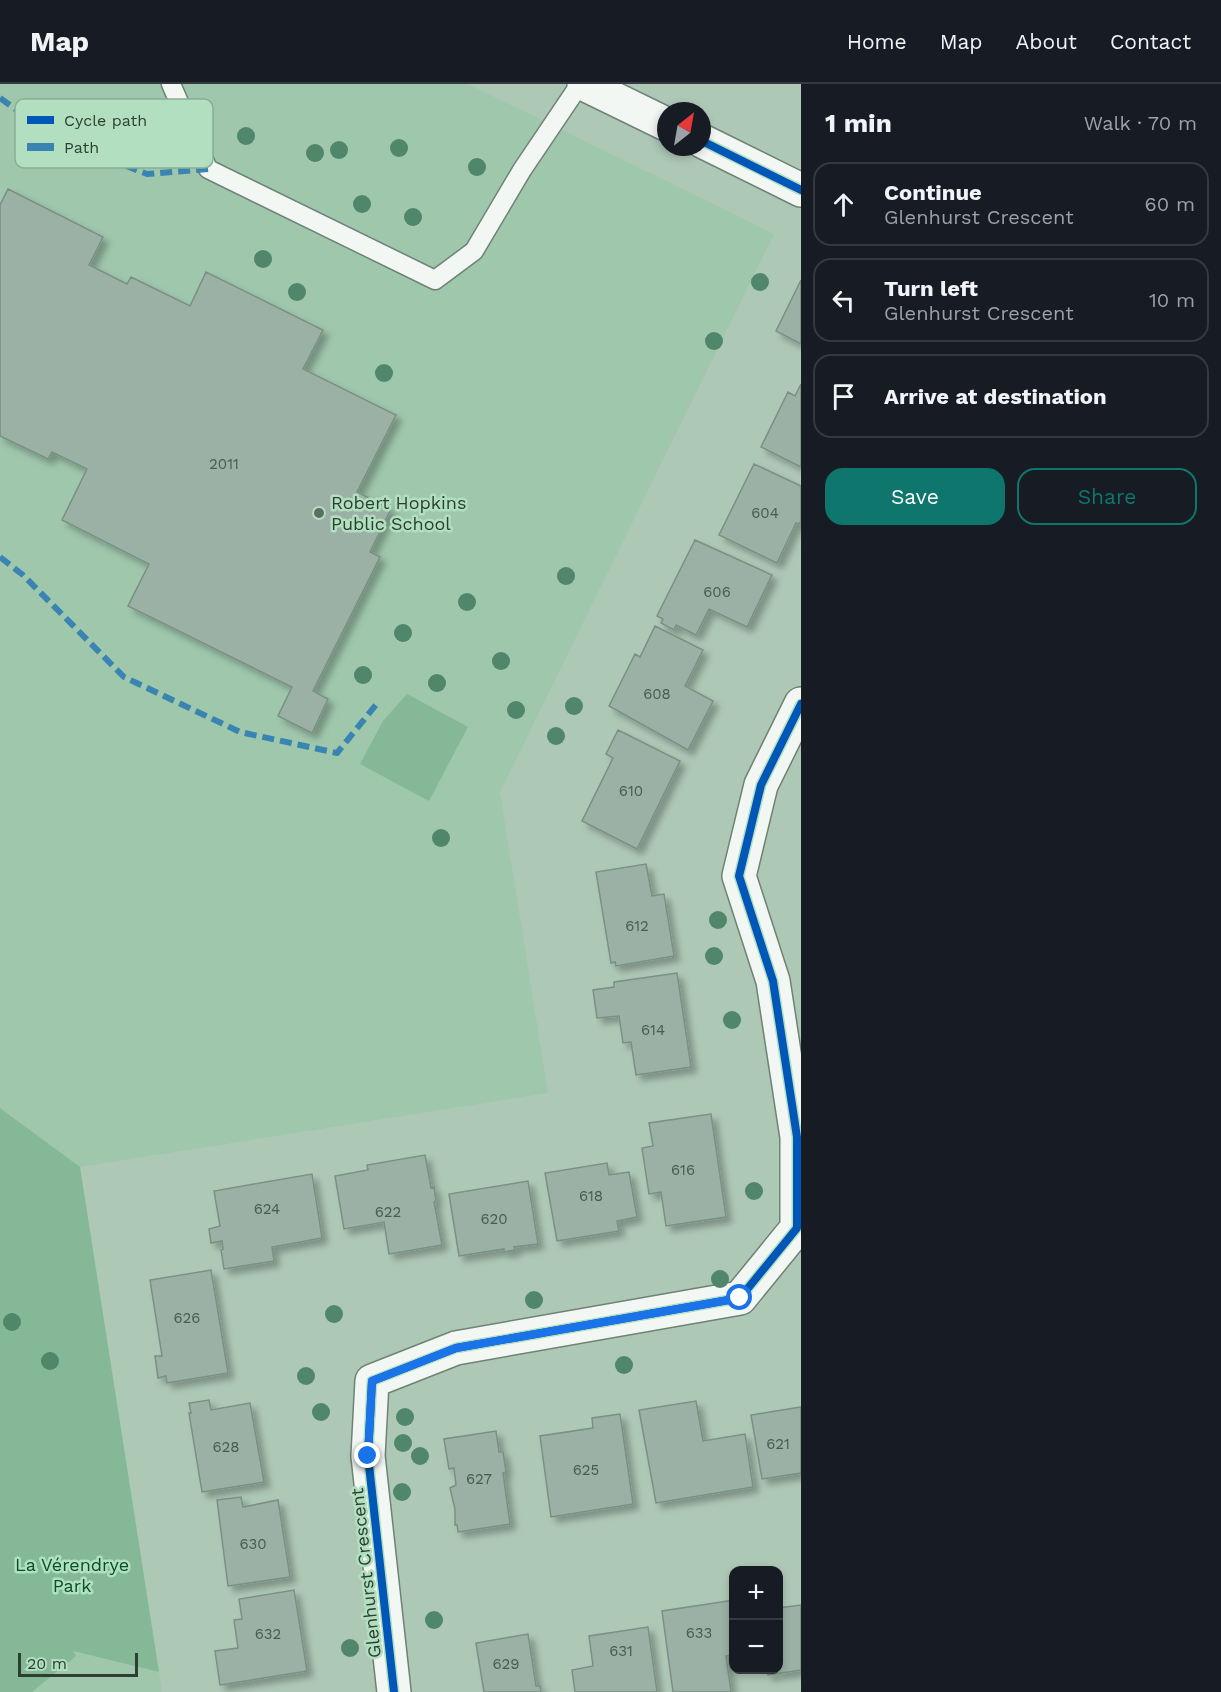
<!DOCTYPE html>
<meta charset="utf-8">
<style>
body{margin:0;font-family:"Work Sans",sans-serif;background:#20242c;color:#f1f3f6}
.controls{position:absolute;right:18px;bottom:18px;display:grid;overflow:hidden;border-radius:12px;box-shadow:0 3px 9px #0003}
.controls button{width:54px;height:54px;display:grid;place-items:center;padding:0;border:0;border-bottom:2px solid #363941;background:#171b24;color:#f1f3f6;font:30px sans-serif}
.compass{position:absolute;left:657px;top:18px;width:54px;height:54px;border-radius:50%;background:#171b24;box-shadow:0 3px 9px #0003;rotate:31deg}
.scale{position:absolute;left:18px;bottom:15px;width:120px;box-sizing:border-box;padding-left:6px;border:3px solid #2d3f33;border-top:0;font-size:16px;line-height:21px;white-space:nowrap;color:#2d3f33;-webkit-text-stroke:4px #b1dfbf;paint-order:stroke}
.stop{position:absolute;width:18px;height:18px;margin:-14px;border:4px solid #1a73e8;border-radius:50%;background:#fff}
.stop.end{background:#1a73e8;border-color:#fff;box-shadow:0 2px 6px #0008}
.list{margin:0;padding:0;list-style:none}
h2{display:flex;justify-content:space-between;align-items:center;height:78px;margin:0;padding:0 24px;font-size:26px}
h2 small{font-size:20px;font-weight:400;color:#9ea1a6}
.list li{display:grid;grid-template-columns:39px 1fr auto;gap:18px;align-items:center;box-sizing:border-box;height:84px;margin:0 12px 12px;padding:0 12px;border:2px solid #363941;border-radius:18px}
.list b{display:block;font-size:22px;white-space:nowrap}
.list p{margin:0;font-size:20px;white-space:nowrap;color:#9ea1a6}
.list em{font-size:20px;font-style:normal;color:#9ea1a6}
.actions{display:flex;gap:12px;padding:18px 24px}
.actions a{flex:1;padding:14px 0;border:2px solid #0f766e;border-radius:18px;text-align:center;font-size:21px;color:#0f766e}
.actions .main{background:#0f766e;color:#fff}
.icon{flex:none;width:33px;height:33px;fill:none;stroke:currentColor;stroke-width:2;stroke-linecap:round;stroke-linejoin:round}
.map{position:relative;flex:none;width:801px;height:1608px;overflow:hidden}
header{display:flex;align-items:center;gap:36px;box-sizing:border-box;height:84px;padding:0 30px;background:#171b24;border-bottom:2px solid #363941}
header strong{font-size:28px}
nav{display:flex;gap:33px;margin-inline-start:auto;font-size:21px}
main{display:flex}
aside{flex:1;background:#171b24}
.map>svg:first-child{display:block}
.built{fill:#9fc7ac}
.green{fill:#84b896}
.building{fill:#9bb1a6;stroke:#7a9085;stroke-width:1.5;filter:url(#shadow)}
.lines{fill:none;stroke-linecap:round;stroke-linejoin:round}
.lane-casing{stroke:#6e8275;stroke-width:21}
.street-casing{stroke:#6e8275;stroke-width:36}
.lane{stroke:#f3f7f4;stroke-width:18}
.street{stroke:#f3f7f4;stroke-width:33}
.quiet{stroke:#3984b1;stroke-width:6;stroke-dasharray:12 6;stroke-linecap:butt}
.cycleway-casing{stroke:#b1dfbf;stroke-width:11}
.cycleway{stroke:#0057b8;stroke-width:8}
.tree{fill:#508669}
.route{stroke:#1a73e8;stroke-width:8}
.poi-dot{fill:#5a6f61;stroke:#b1dfbf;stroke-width:2}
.labels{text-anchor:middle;stroke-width:5;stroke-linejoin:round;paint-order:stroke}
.number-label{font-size:15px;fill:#485c50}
.poi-label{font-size:18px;fill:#2d3f33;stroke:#b1dfbf;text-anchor:start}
.park-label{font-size:18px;fill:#03502a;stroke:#b1dfbf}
.street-label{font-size:18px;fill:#2d3f33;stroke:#b1dfbf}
.key{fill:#b1dfbf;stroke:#89af95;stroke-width:1.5}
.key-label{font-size:16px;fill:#2d3f33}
</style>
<header>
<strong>Map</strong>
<nav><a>Home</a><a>Map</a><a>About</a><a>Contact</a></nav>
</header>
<main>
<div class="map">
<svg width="801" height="1608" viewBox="0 0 801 1608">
<defs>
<filter id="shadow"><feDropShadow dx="5.5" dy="5.5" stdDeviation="3" flood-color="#0004"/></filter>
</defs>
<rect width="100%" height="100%" fill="#aec8b6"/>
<path class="built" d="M0,0h468l306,150 -274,558 48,301 -468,74 -80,-59z
M0,1549l159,39 3,20h-162z"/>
<path class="green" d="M407,610l61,33 -39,74 -69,-37 23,-43z
M0,1024l80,59 79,505 -86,-21 3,5 -44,36h-32z"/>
<path class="building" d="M8,105l95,48 -14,28 38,19 4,-7 59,29 16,-34 117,58 -20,39 93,46 -39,77 34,17 -21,43 10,5 -67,134 15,8 -16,34 -34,-17 14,-29 -164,-81 21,-42 -87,-44 25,-51 -35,-17 -4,7 -48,-23v-231z
M801,196v64l-25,-13z
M801,300v83l-40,-20 27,-55 7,4z
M754,380l47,22v35l-2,3 -3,-1 -19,40 -58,-28z
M695,456l77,35 -25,52 -38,-18 -13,26 -20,-10 -2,5 -13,-7 2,-4 -6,-3z
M655,542l48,24 -18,36 28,15 -25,49 -79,-44 26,-52 5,3z
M618,646l62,31 -43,88 -55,-28 31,-63 -7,-4z
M646,780l6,32 12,-2 10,62 -58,10 -1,-4 -4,1 -15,-91z
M677,889l14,94 -55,8 -5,-33 -8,1 -4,-27 -22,2 -4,-28 21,-3v-5z
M711,1030l15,103 -60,9 -5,-34 -12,2 -7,-46 11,-2 -4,-23z
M425,1071l6,33 3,-1 2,14 -2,1 8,43 -53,9 -5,-32 -40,7 -9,-53 33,-6 -1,-5z
M607,1079l2,12 20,-3 8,45 -20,4 2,10 -62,10 -12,-68z
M312,1090l10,64 -50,9 2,14 -50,8 -3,-19 2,-1 -1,-8 -11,2 -2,-14 11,-3 -6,-35z
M528,1097l10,63 -24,3 1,3 -11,2v-3l-45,7 -10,-62z
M211,1186l17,103 -61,10 -1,-7 -8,2 -3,-22h7l-12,-76z
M209,1316l2,10 39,-7 14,79 -62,10 -13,-79h2l-2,-10z
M696,1317l7,40 42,-7 8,53 -97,16 -17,-93z
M801,1323v66l-39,6 -11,-64z
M620,1330l13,90 -82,13 -11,-81 53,-8 -1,-10z
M496,1347l3,21h4l3,20 -3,1 7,51 -52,8 -1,-7h-2v-16l-5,-21 6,-3 -2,-17 -5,1 -5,-30z
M241,1413l2,10 35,-7 12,77 -62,9 -11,-86z
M294,1506l13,81 -87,14 -5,-34 23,-3 -4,-28 8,-1 -3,-20z
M734,1516v55l-8,1 5,36h-58l-11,-81z
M801,1521v65l-33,5 -1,-5h11v-62z
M648,1543l9,65h-82l-3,-22 21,-4 -4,-30z
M528,1550l8,52h4l1,6h-57l-8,-49z"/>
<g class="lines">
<g class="lane-casing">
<path id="lane" d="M171,0l37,85 227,111 39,-29 48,-81 58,-86"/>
</g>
<g class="street-casing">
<path id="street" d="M584,0l82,40
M702,57l99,49
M394,1608l-26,-236 4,-75 84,-33 284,-50 57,-70v-91l-24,-156 -34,-105 22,-91 40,-81"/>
</g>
<use href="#lane" class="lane"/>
<use href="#street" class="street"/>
<path class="quiet" d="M0,14l59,42 88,34 61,-5
M0,473l23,18 101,102 116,55 97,21 42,-52"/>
<g class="cycleway-casing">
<path id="cycleway" d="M702,57l99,49
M394,1608l-26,-236 4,-75 84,-33 284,-50 57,-70v-91l-24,-156 -34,-105 22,-91 40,-81"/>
</g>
<use href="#cycleway" class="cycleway"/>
</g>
<g class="tree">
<circle cx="246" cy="52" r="9"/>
<circle cx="399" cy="64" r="9"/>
<circle cx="339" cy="66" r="9"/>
<circle cx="315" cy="69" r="9"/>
<circle cx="477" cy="83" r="9"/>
<circle cx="362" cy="120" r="9"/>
<circle cx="413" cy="133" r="9"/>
<circle cx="263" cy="175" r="9"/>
<circle cx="760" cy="198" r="9"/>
<circle cx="297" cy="208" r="9"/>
<circle cx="714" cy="257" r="9"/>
<circle cx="384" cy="289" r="9"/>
<circle cx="566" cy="492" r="9"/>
<circle cx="467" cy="518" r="9"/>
<circle cx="403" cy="549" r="9"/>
<circle cx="501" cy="577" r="9"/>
<circle cx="363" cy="591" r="9"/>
<circle cx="437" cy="599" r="9"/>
<circle cx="574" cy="622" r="9"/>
<circle cx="516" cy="626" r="9"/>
<circle cx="556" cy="652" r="9"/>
<circle cx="441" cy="754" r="9"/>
<circle cx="718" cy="836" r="9"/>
<circle cx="714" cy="872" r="9"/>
<circle cx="732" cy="936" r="9"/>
<circle cx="754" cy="1107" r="9"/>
<circle cx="720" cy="1195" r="9"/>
<circle cx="534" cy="1216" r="9"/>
<circle cx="334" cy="1230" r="9"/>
<circle cx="12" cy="1238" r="9"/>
<circle cx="50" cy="1277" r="9"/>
<circle cx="624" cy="1281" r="9"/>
<circle cx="306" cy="1292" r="9"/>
<circle cx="321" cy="1328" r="9"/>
<circle cx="405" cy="1333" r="9"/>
<circle cx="403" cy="1359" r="9"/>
<circle cx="420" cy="1372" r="9"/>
<circle cx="402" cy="1408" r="9"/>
<circle cx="434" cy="1536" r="9"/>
<circle cx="350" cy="1564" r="9"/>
</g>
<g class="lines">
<path class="route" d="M368,1372l4,-75 84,-33 284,-50"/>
</g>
<circle class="poi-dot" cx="319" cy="429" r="6"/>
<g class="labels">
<g class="number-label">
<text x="224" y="385">2011</text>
<text x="765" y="434">604</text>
<text x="717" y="513">606</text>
<text x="657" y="615">608</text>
<text x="631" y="712">610</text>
<text x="637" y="847">612</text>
<text x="653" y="951">614</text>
<text x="683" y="1091">616</text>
<text x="591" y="1117">618</text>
<text x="267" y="1130">624</text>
<text x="388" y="1133">622</text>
<text x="494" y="1140">620</text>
<text x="187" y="1239">626</text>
<text x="778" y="1365">621</text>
<text x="226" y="1368">628</text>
<text x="586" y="1391">625</text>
<text x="479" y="1400">627</text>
<text x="253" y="1465">630</text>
<text x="699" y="1554">633</text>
<text x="268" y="1555">632</text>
<text x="621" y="1572">631</text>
<text x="506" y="1585">629</text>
</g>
<g class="poi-label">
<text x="331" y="425">Robert Hopkins<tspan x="331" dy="21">Public School</tspan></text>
</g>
<g class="park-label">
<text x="72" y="1487">La Vérendrye<tspan x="72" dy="21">Park</tspan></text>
</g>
<g class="street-label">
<text transform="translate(366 1489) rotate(-96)" y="6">Glenhurst Crescent</text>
</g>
</g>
<rect x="15" y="15" width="198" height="69" rx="9" class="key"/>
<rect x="27" y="32" width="27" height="8" fill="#0057b8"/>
<rect x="27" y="59" width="27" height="8" fill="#3984b1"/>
<g class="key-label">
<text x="64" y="42">Cycle path</text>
<text x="64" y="69">Path</text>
</g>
</svg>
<div class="controls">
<button>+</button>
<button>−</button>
</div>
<svg class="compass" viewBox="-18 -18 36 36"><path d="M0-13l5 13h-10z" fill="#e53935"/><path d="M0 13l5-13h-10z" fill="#9ea1a6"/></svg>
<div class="scale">20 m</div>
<div class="stop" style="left:740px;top:1214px"></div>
<div class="stop end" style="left:368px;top:1372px"></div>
</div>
<aside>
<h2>1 min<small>Walk · 70 m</small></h2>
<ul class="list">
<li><svg class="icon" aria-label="ahead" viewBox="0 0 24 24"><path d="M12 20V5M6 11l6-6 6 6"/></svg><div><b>Continue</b><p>Glenhurst Crescent</p></div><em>60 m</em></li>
<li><svg class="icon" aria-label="left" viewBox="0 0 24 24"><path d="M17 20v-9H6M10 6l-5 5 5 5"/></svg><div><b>Turn left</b><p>Glenhurst Crescent</p></div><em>10 m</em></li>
<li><svg class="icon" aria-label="arrive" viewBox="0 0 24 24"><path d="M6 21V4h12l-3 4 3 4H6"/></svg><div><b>Arrive at destination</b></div></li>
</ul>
<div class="actions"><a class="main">Save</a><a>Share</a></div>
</aside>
</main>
